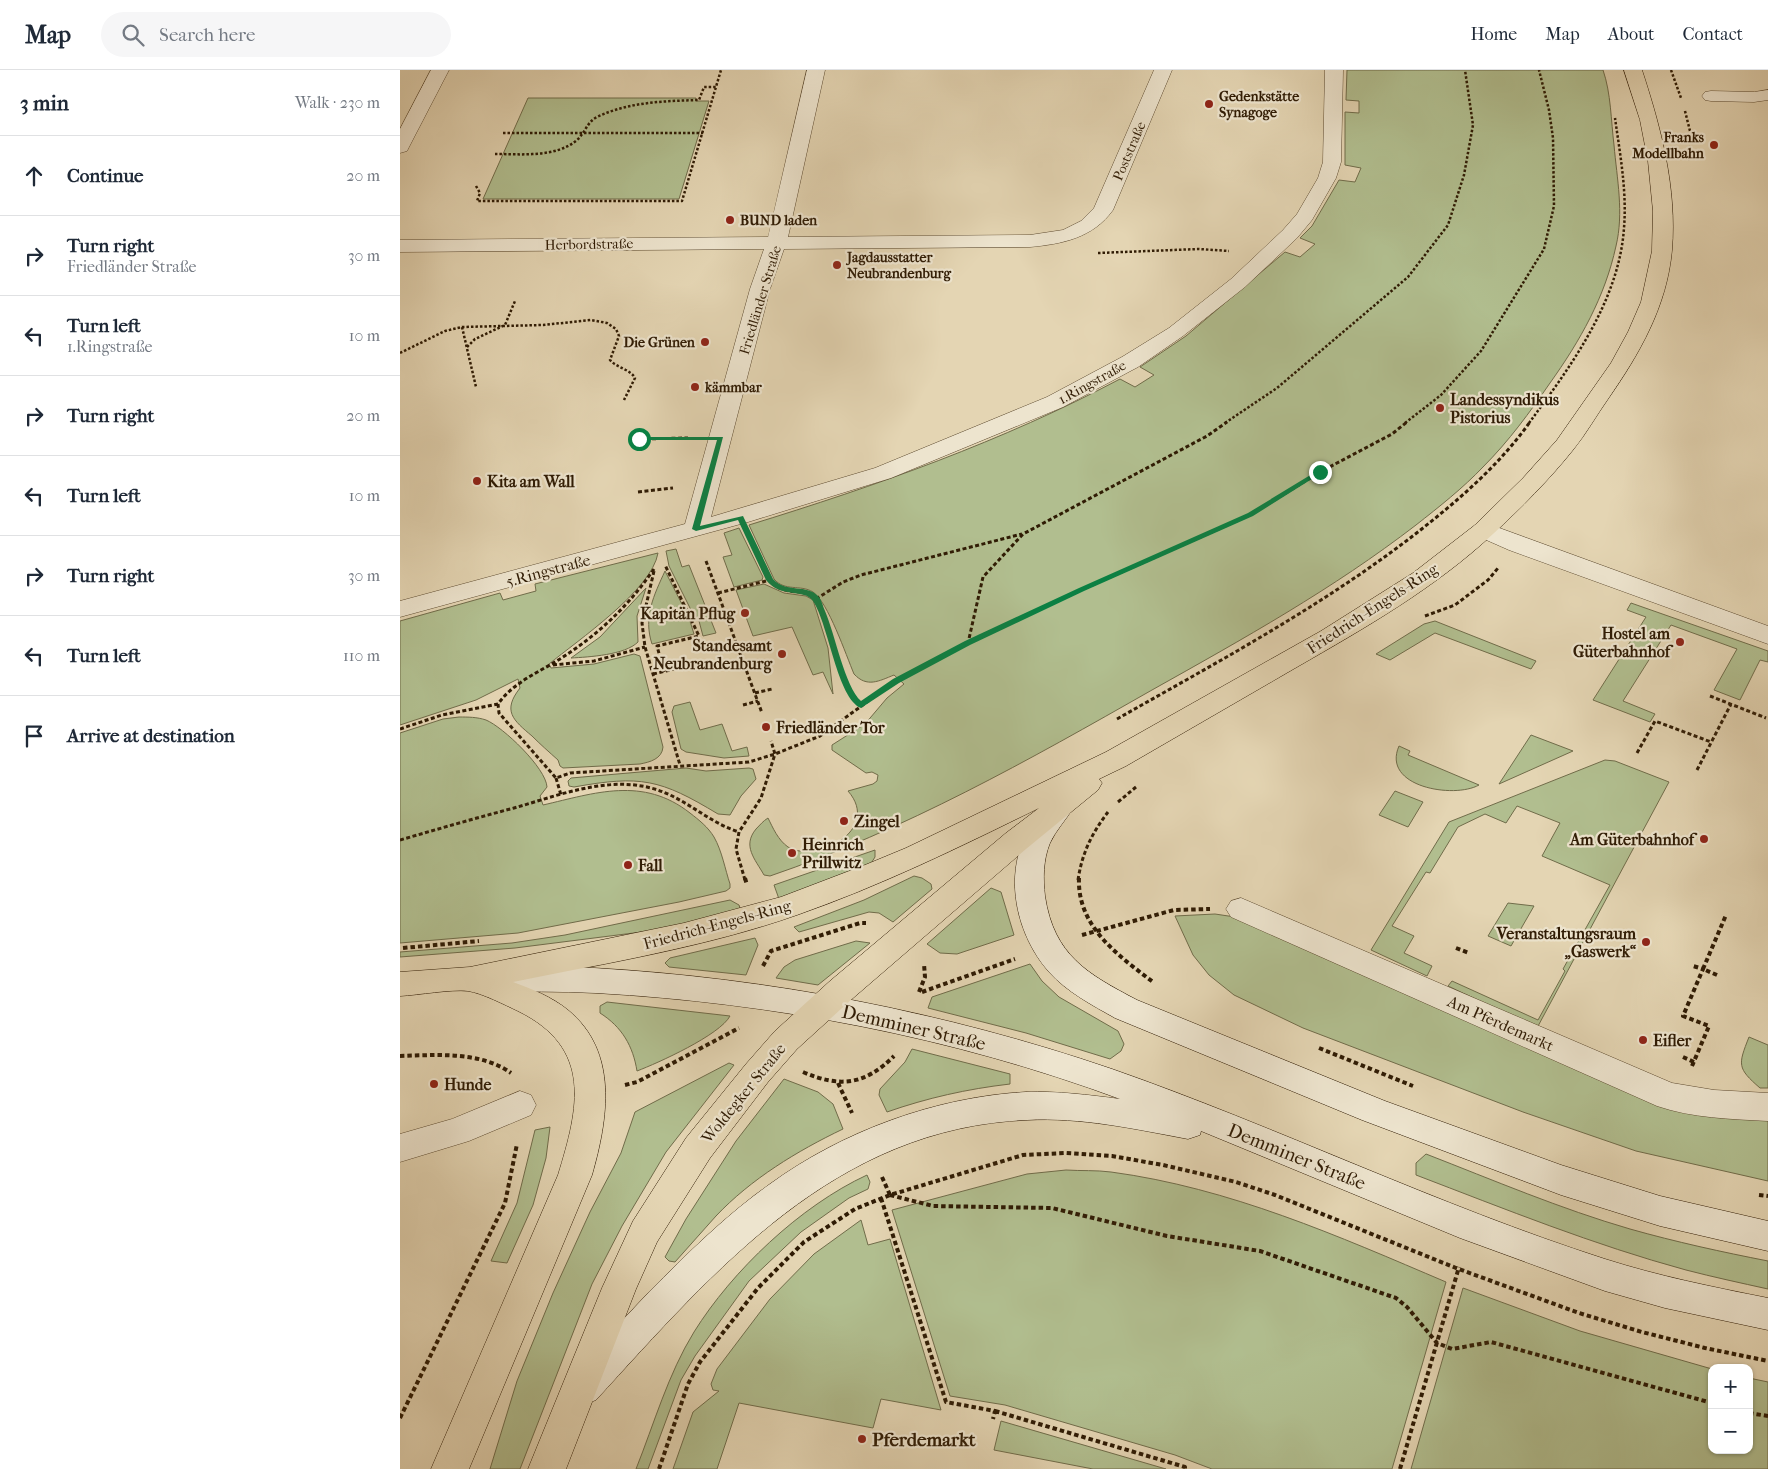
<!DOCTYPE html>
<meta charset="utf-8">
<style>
body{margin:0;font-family:"IM FELL French Canon",serif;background:#f6f6f7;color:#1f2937}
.controls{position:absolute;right:15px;bottom:15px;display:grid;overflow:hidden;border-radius:10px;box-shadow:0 1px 4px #0004}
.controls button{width:45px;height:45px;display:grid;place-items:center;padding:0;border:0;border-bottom:1px solid #e0e1e3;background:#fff;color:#1f2937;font:25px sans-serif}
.stop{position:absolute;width:15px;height:15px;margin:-11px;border:4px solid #0b8043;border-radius:50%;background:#fff}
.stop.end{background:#0b8043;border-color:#fff;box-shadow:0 1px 5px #0008}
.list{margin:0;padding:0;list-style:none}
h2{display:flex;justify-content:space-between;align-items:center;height:65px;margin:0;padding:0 20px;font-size:21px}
h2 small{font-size:16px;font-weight:400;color:#747a83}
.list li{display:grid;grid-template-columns:32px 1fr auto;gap:15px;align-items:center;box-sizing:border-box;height:80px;padding:0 20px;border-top:1px solid #e0e1e3}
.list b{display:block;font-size:19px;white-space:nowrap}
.list p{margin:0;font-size:16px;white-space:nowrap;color:#747a83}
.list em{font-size:16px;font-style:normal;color:#747a83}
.icon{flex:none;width:28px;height:28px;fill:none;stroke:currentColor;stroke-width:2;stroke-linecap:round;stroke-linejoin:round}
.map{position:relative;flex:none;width:1368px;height:1399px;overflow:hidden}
header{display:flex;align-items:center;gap:30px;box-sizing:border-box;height:70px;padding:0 25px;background:#fff;border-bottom:1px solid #e0e1e3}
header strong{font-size:24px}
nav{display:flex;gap:28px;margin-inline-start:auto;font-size:18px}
.search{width:350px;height:45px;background:#f6f6f7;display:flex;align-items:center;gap:12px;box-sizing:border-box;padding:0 18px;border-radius:28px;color:#747a83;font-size:19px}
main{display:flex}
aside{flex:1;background:#fff}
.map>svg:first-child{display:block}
.green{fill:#b1be8f;stroke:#706c4a}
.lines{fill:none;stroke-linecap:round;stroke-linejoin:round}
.pedestrian-casing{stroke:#5c4a30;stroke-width:1}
.minor-casing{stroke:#5c4a30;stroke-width:1}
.secondary-casing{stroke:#2f1b04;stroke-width:1}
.primary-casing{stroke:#2f1b04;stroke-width:1}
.path-far2{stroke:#2f1b04;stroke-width:2.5;stroke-dasharray:2.5 2;stroke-linecap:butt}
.path-far1{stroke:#2f1b04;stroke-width:3;stroke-dasharray:4 2.5;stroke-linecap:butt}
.path{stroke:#2f1b04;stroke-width:4;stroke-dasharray:4.5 3;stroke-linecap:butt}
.pedestrian{fill:#ede4ce;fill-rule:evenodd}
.minor{fill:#ede4ce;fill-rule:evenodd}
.secondary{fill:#ede4ce;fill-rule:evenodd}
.primary{fill:#e4d5b3;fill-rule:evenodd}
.route{fill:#0b8043}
.poi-dot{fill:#8f2418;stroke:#ede4ce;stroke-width:2}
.labels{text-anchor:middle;stroke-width:4.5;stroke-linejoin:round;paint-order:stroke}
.far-poi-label{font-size:14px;font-weight:bold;fill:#2f1b04;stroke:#ede4ce;text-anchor:start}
.far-street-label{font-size:14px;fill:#2f1b04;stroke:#ede4ce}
.poi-label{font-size:16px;font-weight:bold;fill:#2f1b04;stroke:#ede4ce;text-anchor:start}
.street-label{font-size:16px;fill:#2f1b04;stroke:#ede4ce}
.near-street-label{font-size:19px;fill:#2f1b04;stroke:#ede4ce}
.near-poi-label{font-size:19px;font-weight:bold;fill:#2f1b04;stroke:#ede4ce;text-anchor:start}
</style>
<header>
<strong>Map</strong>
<div class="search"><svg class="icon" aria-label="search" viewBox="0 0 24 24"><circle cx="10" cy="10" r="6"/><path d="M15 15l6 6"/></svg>Search here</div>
<nav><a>Home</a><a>Map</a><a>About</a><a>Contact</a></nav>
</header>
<main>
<aside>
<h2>3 min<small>Walk · 230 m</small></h2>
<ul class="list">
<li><svg class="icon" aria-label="ahead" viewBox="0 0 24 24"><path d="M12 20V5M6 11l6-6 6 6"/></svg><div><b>Continue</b></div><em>20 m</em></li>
<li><svg class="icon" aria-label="right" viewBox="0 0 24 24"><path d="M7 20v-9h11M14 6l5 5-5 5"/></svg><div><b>Turn right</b><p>Friedländer Straße</p></div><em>30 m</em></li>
<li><svg class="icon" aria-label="left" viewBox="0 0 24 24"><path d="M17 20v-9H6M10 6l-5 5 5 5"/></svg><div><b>Turn left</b><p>1.Ringstraße</p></div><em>10 m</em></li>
<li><svg class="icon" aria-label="right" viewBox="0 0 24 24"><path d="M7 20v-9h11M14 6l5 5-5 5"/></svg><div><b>Turn right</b></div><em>20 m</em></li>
<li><svg class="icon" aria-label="left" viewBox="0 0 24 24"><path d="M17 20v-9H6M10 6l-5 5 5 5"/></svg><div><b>Turn left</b></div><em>10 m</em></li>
<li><svg class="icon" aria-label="right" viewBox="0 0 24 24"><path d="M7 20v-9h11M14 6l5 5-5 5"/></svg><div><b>Turn right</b></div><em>30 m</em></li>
<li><svg class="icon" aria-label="left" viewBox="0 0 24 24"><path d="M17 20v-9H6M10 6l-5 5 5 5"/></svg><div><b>Turn left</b></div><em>110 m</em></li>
<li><svg class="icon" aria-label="arrive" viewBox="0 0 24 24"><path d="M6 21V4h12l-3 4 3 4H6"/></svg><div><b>Arrive at destination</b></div></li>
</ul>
</aside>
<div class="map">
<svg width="1368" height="1399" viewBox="0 0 1368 1399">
<rect width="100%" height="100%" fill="#e4d5b3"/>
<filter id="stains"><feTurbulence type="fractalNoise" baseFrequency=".004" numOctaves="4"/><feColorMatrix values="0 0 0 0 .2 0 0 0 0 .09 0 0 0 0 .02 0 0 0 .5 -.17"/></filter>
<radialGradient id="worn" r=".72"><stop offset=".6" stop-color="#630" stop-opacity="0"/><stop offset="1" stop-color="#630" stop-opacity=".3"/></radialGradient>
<path class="green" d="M947,0h256c8,23 8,51 11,75 3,34 10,68 2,101 -11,51 -36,95 -66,137 -20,29 -41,58 -67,84 -20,21 -44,40 -67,58 -83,64 -173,114 -264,165 -123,70 -247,140 -382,186l-6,-1c-9,-16 -22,-29 -8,-46 4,-4 7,-8 12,-11 5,10 10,22 20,29 28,17 94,-17 60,-56l25,-7 4,-3 1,-6 -6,-3 -6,1 -34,-23v-5l33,-21 22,-26 17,-14 -10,-9c-15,6 -27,13 -40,-1 -8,-19 -26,-72 -41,-82 -13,-8 -28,0 -39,-13l-25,-54c127,-39 254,-84 371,-146l15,8 19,-12 -14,-8 46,-31 99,-84 15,5 15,-13 -15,-6 12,-12 27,-46 16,2 6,-14 -16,-3v-53l14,1v-12l-13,-1z
M128,28h168v3h13l-30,98h-196z
M339,458l24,49 -1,3 -28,7 -11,-30 9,-2 -8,-22z
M276,479l6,18 7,-2 27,68 -13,3 -4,-15 -5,-5 -25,-50 -3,-15z
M258,483c-6,37 -81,88 -109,111l2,4 43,-4 40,-10 6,2 23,91c-1,12 -13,15 -23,17l-77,4 -3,-2 -2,-6c-9,-8 -18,-16 -26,-24 -19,-16 -30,-25 -12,-48l-2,-9 -42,21 -76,25v-104l100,-28 3,7 33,-9 -1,-7z
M265,501l24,47 5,16 -42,10c-9,-27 2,-49 13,-73z
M364,514l20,9 22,3 7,4 15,48 5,46 -10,-22 -10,3 -21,-48 -39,9 -17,-46z
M246,518l-9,28 1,26c-13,13 -49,15 -67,16l29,-21z
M1231,533l137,48v11l-8,-2 -20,40 -26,-10 23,-41 -66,-24 -48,76 32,13 -5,8 -57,-22 53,-83 -19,-7z
M1035,551l101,40 -5,8 -96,-36 -45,27 -14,-6 48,-30z
M290,632l10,28 22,-6 10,27 15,-4 2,9 -25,2 -38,-6 -5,-3 -9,-37 2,-6z
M59,647c9,0 18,0 27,3 17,7 60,48 61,67l-7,9 3,9c52,-12 100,-29 147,8 9,7 18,14 24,24 8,14 11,32 16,47v4l-4,3 -47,11 -161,31 -118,10v-210l43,-14z
M1131,665l42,16 -74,33z
M999,676l11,5 -2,4 71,30c-25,14 -98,2 -80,-39z
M1205,690l10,1 54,21 -132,246 -89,-42 4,-5 86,39 27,-49 -2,-2 47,-84 -68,-29 18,-33 -43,-17 -11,17 -21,-9 -27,13 -28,46 -4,-1 -34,54 22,10 -10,17 28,13 -5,10 -56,-26 78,-128z
M286,698l20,3 43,-3 4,1 3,10 -15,17 -11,19 -12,-1c-58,-35 -77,-39 -144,-27l-5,-1 -1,-5 3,-3z
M995,721l28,11 -15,25 -29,-12z
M475,780v7l-5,8 -91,34 -5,-14z
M514,806l8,2 9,6 1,5 -39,33 -14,-9 -10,-1 -70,20 -5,-5 70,-27z
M591,818l10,4 13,43 -57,19 -17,-1 -13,-9z
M330,830l9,5 2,6 -60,16 -166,21 -115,9v-5l112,-9 53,-8z
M1108,833l26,3 -23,40 -23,-10z
M815,844l20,3 429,189 104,13v62l-132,-30 -113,-39 -220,-84 -69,-33 -25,-20 -16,-20 -18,-39z
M355,868l3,7 -12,30 -77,-8 -4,-4 5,-5z
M456,871l14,2 -52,42 -42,-7 8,-11 11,-7z
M630,894l12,17 17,16 59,34 6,13 -3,7 -11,8 -84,-26 -98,-25 4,-11z
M207,932l123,14c-10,19 -72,47 -93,55 -4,-25 -15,-44 -37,-58v-7z
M1349,967l19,8v43h-8c-23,-20 -22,-23 -11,-51z
M512,979l98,25v10c-43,5 -83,14 -123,28l-8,-17 1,-6 25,-27z
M329,993l5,2 -68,87 -44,74 -30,58 -72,185h-30l27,-88 36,-88 37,-81 31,-59 14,-41z
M384,1009l34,13 15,12 10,25c-46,22 -92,50 -127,87 -14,15 -27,31 -41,46l-6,-1 -4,-4 21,-38 50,-78z
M150,1057l-4,31 -13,47 -26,58 -16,-2 26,-58 18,-73z
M1026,1084c67,26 135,55 204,75 46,13 92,23 138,32v28c-27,-6 -55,-12 -82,-19 -92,-25 -181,-61 -270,-95v-12z
M666,1100c15,1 30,0 45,2 119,16 227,64 335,110l-54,187h-180l-37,-14 -170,-50 -55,-9 -58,-186 135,-36z
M467,1105l3,7 -2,7 -19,9 -48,34 -52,49 -54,75 -14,24 -33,89h-12c18,-45 32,-95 58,-137 38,-61 106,-126 173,-157z
M461,1150l7,25 22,-6 51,171 -60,-11 -8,29 -134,-25 -22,66h-44l20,-57 26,-21 -6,-1 -2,-6 6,-15 53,-70 44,-45z
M1063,1218l117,43 132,38v81h37v-72l19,4v87h-357z
M601,1351l165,48h-73l-99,-19z"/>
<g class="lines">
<g class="pedestrian-casing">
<path id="pedestrian" d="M120,1021l11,4 5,10 -5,10 -62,26 -69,21v-28l52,-15z"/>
</g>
<g class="minor-casing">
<path id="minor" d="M31,0h18l-40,77 -2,4 -7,2v-24z
M407,0h18l-37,167 242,-2 33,-5 18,-9 13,-13 60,-138h18l-59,140c-20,28 -51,34 -83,37l-246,2 -14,40 -59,228 164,-49 172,-71 75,-40 47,-29 62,-49 52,-49 14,-16 21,-36 5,-16 2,-92h18l-2,92 -5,16 -24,42 -15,18 -52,49 -62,49 -45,31 -75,40 -172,71 -143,44 -348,95v-16l285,-77 65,-235 14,-40 -364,3v-12l368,-3z
M1368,20v10l-14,2 -43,-1 -6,-1 -3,-4 3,-4 6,-1 43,1z
M1083,452l285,104v18l-259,-94 -34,-15 -4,-5 4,-5z
M841,828l431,185 42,7 54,3v28c-37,-2 -76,-3 -111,-15l-426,-189 -5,-8 5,-8z"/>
</g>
<g class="secondary-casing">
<path id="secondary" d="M659,728l10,3 4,7c-7,12 -17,22 -23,35 -7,17 -7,36 -5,53 9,60 43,78 92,104l248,101 176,64 99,31 108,25v30l-108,-25 -99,-31 -199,-75 -247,-102c-23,-13 -48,-26 -66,-46 -32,-36 -46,-95 -22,-139 8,-14 16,-30 32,-35z
M87,897c36,0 71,-1 107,1 176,10 351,44 518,101 166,58 325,136 493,190 53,17 108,28 163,39v32l-103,-22 -60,-17 -145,-53 -259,-107 -1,4 -12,4c-53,-10 -107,-22 -161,-19 -192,8 -311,149 -431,280l-13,5 -13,-5 -5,-12c7,-18 22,-30 35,-44 16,-17 33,-35 49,-52 38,-38 77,-77 121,-108 73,-53 166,-87 256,-92 31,-1 63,3 94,7 -167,-62 -346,-96 -524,-106 -36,-2 -73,-1 -109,-2l-11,-3 -4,-9 4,-9z"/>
</g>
<g class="primary-casing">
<path id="primary" d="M1224,0h18c19,58 35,118 30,180 -5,56 -32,103 -64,149 -12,17 -22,35 -35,51 -24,30 -52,58 -80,84 -58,54 -128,94 -196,133 -57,33 -114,66 -171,99l-27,13 3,4 -4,7 -72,59 -174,150 -55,50 -29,33 -58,76 -53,84 -21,47 -70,180h-38l74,-181 31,-67 53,-83 60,-74 29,-33 55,-50 176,-148 33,-25c-79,39 -159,78 -242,107 -91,32 -190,48 -284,67 19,7 39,15 55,28 51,42 40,109 24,165l-123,294h-38l127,-294c21,-68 35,-127 -40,-164 -13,-6 -36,-18 -50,-20 -17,-2 -49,4 -68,5v-24l70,-5 214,-44 97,-26 84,-32 41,-17 200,-96 215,-121 92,-58 62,-48 48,-47 34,-38 54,-77 17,-31 13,-30 11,-51 1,-40 -5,-50 -8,-41z"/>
</g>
<path class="path-far2" d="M1271,0l10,28
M1285,41l7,28 -4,21
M103,63h200
M95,84c25,0 61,4 82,-14 8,-7 10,-18 20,-23 31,-15 68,-16 102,-17l5,-13h13
M76,116l4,7 -3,8h205l39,-131
M698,183l101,-4 30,2
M62,257l14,60
M67,277l8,-8 30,-14 10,-24
M0,283l45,-22 17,-4 81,-2 48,-5 16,3 9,6 3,7 -9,24c7,8 20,9 25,18l-11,22
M825,353l52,-35 131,-111 40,-52 16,-50 9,-50 -8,-55
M1005,353l36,-28 40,-44 63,-102 10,-43 -1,-68 -4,-28 -10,-40
M1129,353c42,-57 90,-122 95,-195 3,-37 -4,-74 -9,-110"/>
<path class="path-far1" d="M239,369l49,-1
M238,422l35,-4
M353,473c6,15 12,41 29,46 12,5 24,0 34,10 19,34 18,76 45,106
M306,491l56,152
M254,499c-24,35 -53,63 -88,86 -23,16 -51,25 -68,49l1,9 57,65 14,-5 179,-11 26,-8 45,-18 76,-55 72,-38 15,-66 40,-43 184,-98 20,-14
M254,501l-12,52 3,24 35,118
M318,523l52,-13
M416,529l27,-17 18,-7 161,-41
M1025,546l30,-11 33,-25 10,-12
M568,573l113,-53 169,-75 70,-43 72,-38 15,-12
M153,595l41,-4 51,-14
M264,602l-7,-26 42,-10 -34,-71
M253,604l39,-9
M355,623l17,-4
M1310,626l56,22
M343,635l15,-4
M717,649c104,-59 211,-116 306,-191 39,-31 77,-64 107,-106
M0,659l42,-14 56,-11
M1237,683l18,-32 56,21
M1297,700l34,-66
M156,708l5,17
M718,732l18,-15
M0,770c38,-11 76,-22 114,-32 43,-12 91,-32 137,-20 34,9 56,34 88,44
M345,810l-9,-31 3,-17 22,-34 14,-44 -4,-13
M678,810c4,-27 14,-47 30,-68"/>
<path class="path" d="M345,808l2,7
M679,808c-2,49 40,78 74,104
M682,865l92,-25 36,-1
M3,878l76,-7
M1056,878l13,5
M363,896l8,-15 89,-28h6
M1317,905l-14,-6 23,-54
M519,922l6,-15 -1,-13
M522,922l93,-33
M919,978l94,38
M0,986c37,-1 80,-5 111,17
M1283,987l11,5
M1292,996l17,-40 -26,-10 20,-47 -10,-3
M403,1002c37,16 62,13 91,-16
M438,1013l14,30
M225,1015l12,-3 102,-54
M482,1107l8,18
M490,1125l43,11 119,2 115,28 93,15 136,47 11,9 30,36 15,6 39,-7 221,61
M1359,1125l9,1
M481,1128l65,204 49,9 -2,8
M595,1341l190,56v2
M1349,1343l19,3
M0,1348l105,-215 12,-59
M259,1399l29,-85 12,-22 58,-74 46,-46 51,-33 35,-14 133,-40 43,-2 46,3 51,9 73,17 39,13 181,73 123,45 63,19 63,16 63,13
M1000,1399l59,-202"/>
<use href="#pedestrian" class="pedestrian"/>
<use href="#minor" class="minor"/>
<use href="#secondary" class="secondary"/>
<use href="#primary" class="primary"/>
</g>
<path class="route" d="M239,367h84l-23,89 43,-10 30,63c14,15 34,4 46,18 3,4 4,10 6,14 10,23 20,76 36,90l32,-22 72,-38 114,-53 169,-75 69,-42 6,1 -70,44 -169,75 -114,54 -71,38 -38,25c-24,-10 -32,-83 -48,-107 -9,-13 -32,-2 -47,-21l-28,-60 -42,11 -4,-2 25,-89h-80l-1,-1z"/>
<g class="poi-dot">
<circle cx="809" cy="34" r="5"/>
<circle cx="1314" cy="75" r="5"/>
<circle cx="330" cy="150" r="5"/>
<circle cx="437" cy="195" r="5"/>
<circle cx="305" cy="272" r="5"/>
<circle cx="295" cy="317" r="5"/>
<circle cx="1040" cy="338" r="5"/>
<circle cx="77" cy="411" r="5"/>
<circle cx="345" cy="543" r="5"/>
<circle cx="1280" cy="572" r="5"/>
<circle cx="382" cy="584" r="5"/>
<circle cx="366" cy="657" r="5"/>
<circle cx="444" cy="751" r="5"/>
<circle cx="1304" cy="769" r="5"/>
<circle cx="392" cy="783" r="5"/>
<circle cx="228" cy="795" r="5"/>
<circle cx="1246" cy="872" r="5"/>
<circle cx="1243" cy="970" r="5"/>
<circle cx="34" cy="1014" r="5"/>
<circle cx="462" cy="1369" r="5"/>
</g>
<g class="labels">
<g class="far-poi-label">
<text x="819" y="31">Gedenkstätte<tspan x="819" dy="16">Synagoge</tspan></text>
<text x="1304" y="72" text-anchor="end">Franks<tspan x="1304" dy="16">Modellbahn</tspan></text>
<text x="340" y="155">BUND laden</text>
<text x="447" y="192">Jagdausstatter<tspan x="447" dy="16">Neubrandenburg</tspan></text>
<text x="295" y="277" text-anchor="end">Die Grünen</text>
<text x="305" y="322">kämmbar</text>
</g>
<g class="far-street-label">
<text transform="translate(729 81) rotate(-67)" y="5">Poststraße</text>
<text transform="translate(189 174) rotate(-1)" y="5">Herbordstraße</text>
<text transform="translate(360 230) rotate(-73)" y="5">Friedländer Straße</text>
<text transform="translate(692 312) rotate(-29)" y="5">1.Ringstraße</text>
</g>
<g class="poi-label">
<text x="1050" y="335">Landessyndikus<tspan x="1050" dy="18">Pistorius</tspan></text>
<text x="87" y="417">Kita am Wall</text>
<text x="335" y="549" text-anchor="end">Kapitän Pflug</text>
<text x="1270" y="569" text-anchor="end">Hostel am<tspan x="1270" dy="18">Güterbahnhof</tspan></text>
<text x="372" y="581" text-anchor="end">Standesamt<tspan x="372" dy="18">Neubrandenburg</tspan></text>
<text x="376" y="663">Friedländer Tor</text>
<text x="454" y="757">Zingel</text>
<text x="1294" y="775" text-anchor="end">Am Güterbahnhof</text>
<text x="402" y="780">Heinrich<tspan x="402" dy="18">Prillwitz</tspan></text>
<text x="238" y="801">Fall</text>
<text x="1236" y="869" text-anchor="end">Veranstaltungsraum<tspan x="1236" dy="18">„Gaswerk“</tspan></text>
<text x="1253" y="976">Eifler</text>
<text x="44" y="1020">Hunde</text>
</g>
<g class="street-label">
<text transform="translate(148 500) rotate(-15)" y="6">5.Ringstraße</text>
<text transform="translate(972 538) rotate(-33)" y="6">Friedrich-Engels-Ring</text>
<text transform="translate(317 854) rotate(-15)" y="6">Friedrich-Engels-Ring</text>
<text transform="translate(1101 953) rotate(24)" y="6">Am Pferdemarkt</text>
<text transform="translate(343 1023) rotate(-51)" y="6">Woldegker Straße</text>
</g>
<g class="near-street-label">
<text transform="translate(514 957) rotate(13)" y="7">Demminer Straße</text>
<text transform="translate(897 1086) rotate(22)" y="7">Demminer Straße</text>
</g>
<g class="near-poi-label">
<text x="472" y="1376">Pferdemarkt</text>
</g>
</g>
<rect width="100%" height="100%" filter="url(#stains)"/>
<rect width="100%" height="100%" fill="url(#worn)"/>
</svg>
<div class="controls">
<button>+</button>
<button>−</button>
</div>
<div class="stop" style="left:239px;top:369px"></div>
<div class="stop end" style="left:920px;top:402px"></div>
</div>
</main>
